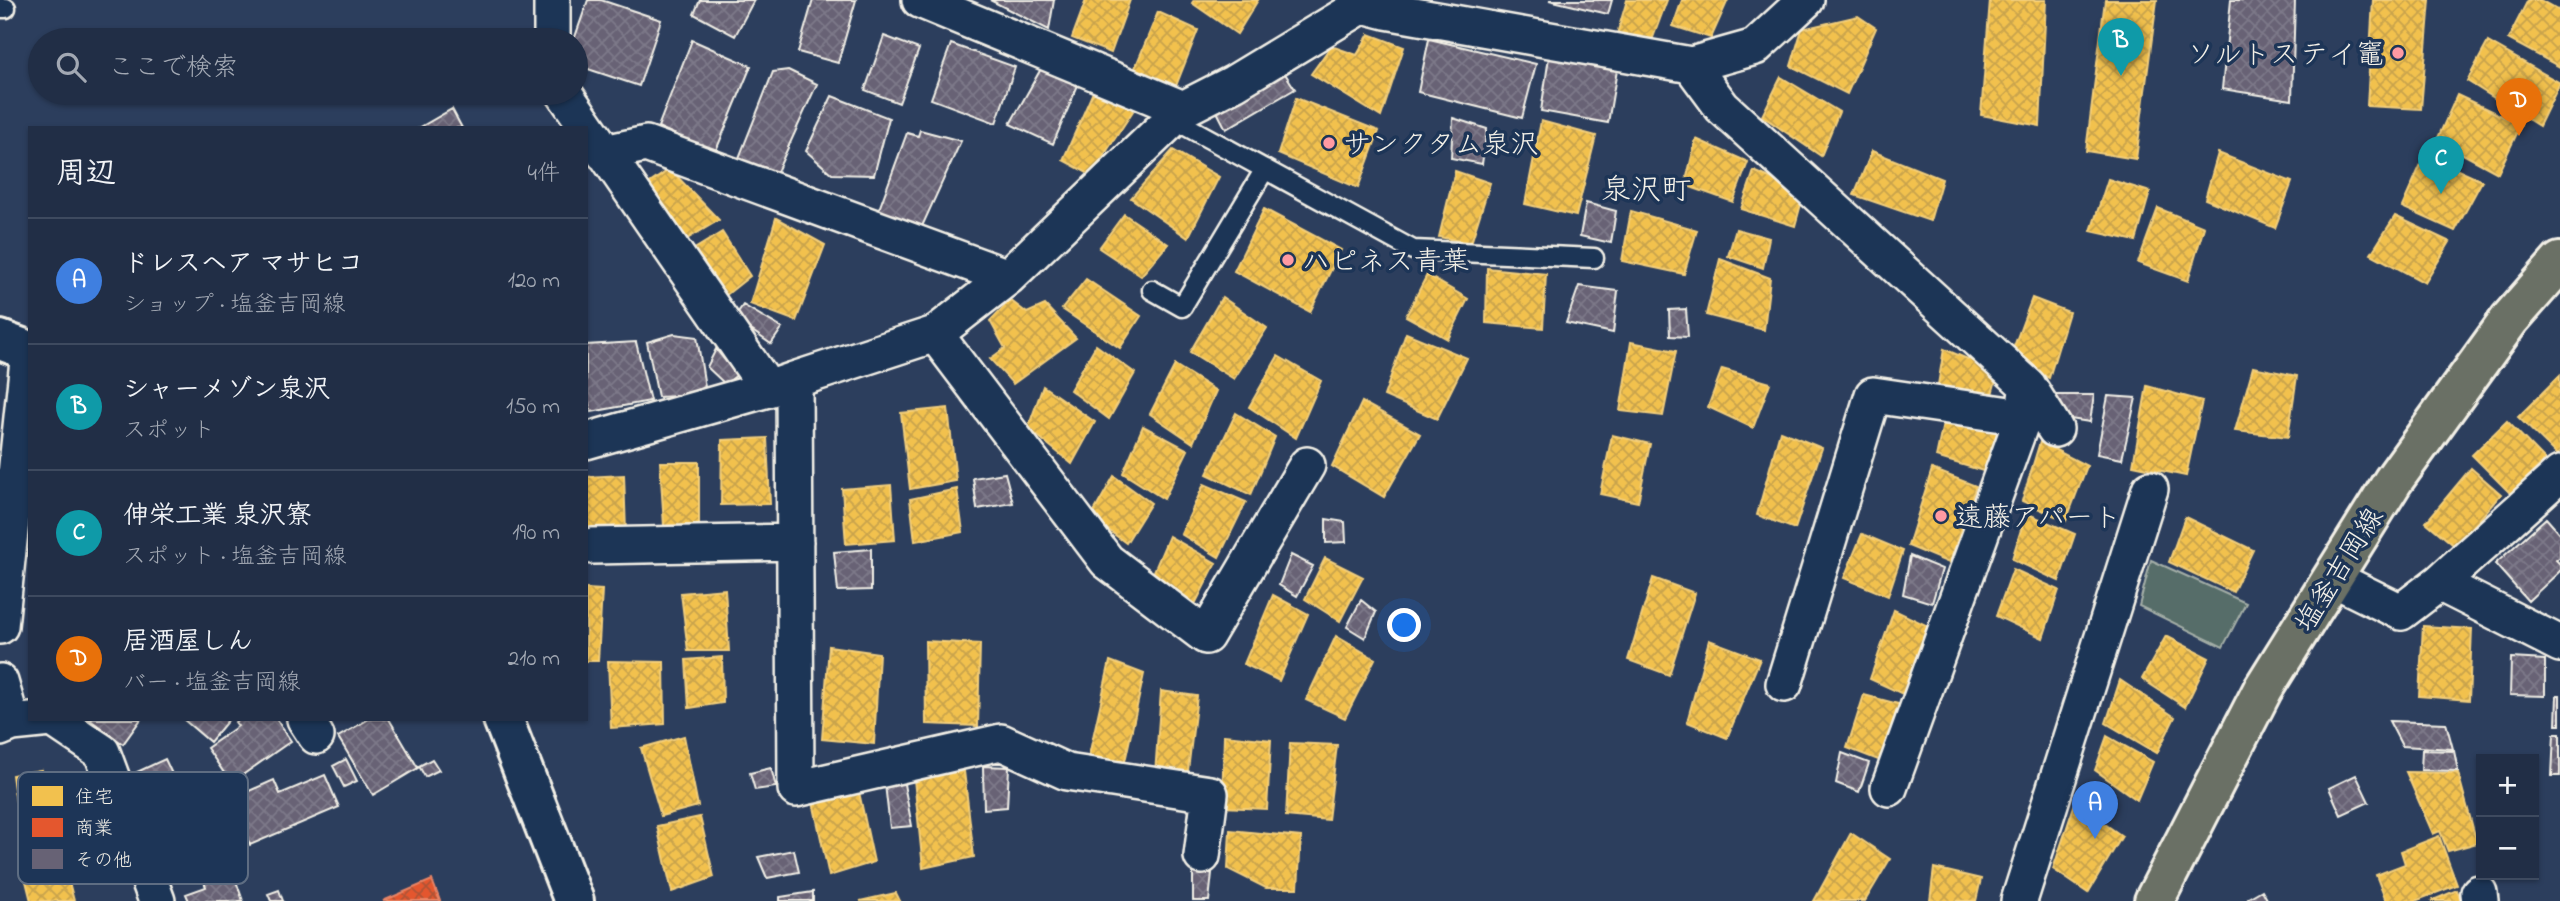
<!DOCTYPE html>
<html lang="ja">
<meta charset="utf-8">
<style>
body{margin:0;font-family:"Indie Flower","Klee One",sans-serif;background:#29364d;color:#f1f3f6}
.controls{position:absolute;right:21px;bottom:21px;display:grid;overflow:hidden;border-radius:0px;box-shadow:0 2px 5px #0004}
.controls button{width:63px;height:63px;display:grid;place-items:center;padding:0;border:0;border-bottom:2px solid #3e4a5f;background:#212e46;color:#f1f3f6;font:35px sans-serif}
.you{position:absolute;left:1405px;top:626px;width:24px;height:24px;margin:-18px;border:5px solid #fff;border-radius:50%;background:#1a73e8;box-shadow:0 0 0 10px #1a73e833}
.badge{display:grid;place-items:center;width:46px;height:46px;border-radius:50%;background:#95b2f1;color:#fff;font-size:23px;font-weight:700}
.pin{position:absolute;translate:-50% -58px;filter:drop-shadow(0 2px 4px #0008)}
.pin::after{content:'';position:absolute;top:37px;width:24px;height:21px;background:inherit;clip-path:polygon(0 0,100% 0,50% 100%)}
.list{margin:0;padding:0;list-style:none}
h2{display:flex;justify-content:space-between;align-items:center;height:91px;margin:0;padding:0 28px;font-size:30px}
h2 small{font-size:23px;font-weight:400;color:#a2a8b3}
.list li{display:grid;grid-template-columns:46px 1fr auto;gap:21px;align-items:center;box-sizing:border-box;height:126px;padding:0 28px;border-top:2px solid #3e4a5f}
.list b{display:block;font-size:26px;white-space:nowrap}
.list p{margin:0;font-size:23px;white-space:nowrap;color:#a2a8b3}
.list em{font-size:23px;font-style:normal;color:#a2a8b3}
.icon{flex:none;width:38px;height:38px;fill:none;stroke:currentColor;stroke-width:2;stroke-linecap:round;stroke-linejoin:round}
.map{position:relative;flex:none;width:2560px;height:901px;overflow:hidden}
.search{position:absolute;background:#212e46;box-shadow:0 2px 5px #0004;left:28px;top:28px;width:560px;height:77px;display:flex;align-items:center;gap:18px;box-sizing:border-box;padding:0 24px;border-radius:38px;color:#a2a8b3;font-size:26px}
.panel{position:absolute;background:#212e46;box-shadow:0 2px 5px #0004;left:28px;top:126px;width:560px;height:595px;border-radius:0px}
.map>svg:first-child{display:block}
.green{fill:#566d69;stroke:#a5afa8;stroke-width:2}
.homes{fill:url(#homes-cross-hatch);stroke:#f3cf7c;stroke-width:2}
.shops{fill:url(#shops-cross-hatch);stroke:#e98566;stroke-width:2}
.building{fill:url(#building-cross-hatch);stroke:#f4f1e8;stroke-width:2}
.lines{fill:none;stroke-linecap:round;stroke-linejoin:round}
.service-casing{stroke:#f4f1e8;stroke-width:23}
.minor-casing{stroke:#f4f1e8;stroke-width:40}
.tertiary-casing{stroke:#f4f1e8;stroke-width:44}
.primary-casing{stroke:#f4f1e8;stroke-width:44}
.service{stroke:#1d3557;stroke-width:18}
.minor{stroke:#1d3557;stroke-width:35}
.tertiary{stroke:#1d3557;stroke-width:38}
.primary{stroke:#6b7065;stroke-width:38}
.poi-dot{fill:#ff9aa2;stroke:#1d3557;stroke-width:2.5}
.labels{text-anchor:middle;stroke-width:7;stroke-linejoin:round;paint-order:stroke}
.poi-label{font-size:28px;fill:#f4f1e8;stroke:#1d3557;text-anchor:start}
.street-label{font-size:28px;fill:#f4f1e8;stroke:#1d3557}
.neighbourhood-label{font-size:30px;fill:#f4f1e8;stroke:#1d3557}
.key{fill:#1d3557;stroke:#5e6d82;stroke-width:2}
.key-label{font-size:19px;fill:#f4f1e8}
</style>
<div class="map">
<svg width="2560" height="901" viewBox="0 0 2560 901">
<defs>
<pattern id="homes-cross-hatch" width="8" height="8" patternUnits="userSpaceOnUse" patternTransform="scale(1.75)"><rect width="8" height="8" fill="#f2c14e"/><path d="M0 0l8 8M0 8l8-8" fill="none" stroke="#c8a34c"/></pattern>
<pattern id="shops-cross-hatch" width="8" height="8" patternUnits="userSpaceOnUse" patternTransform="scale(1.75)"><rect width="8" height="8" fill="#e4572e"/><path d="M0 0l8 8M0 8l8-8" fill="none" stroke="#ae5236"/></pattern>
<pattern id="building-cross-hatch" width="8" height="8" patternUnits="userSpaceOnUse" patternTransform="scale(1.75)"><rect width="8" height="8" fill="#676275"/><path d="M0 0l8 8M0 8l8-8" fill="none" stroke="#7d7989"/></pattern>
</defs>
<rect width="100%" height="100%" fill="#2c3e5d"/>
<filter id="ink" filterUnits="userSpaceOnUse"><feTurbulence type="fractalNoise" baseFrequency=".0143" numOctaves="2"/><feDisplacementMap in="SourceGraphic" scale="14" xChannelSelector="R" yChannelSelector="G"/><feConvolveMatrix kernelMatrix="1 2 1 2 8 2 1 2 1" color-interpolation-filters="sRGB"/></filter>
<g filter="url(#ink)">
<path class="green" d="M2151,560l95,43 -23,44 -84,-41z"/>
<path class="homes" d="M1086,0h44l-19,53 -39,-15z
M1194,0h64l-21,34 -45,-31z
M1627,0h40l-16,43 -34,-9z
M1682,0h46l-17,38 -38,-12z
M1990,0h56l-6,126 -59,-11z
M2105,0h52l-21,159 -50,-8z
M2373,0h57l-9,109 -54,-3z
M2528,0h12l20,11v56l-52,-28z
M1158,12l40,18 -24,61 -41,-18z
M1858,16l18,12 -29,66 -56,-28 11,-37z
M1369,34l35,13 -23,70 -70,-43 20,-28 26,9z
M2488,42l72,41 -21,43 -72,-45z
M1781,77l58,35 -18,44 -59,-40z
M1096,85l41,20 -46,70 -28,-15z
M2457,95l64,30 -23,48 -61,-33z
M1296,98l83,33 -21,57 -80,-34z
M1541,121l55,15 -20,80 -51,-12z
M1696,139l52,23 -15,40 -48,-17z
M1173,150l46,27 -31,61 -57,-40z
M1872,151l70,28 -12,42 -76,-26z
M2218,153l74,29 -17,46 -70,-29z
M2425,155l57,26 -27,50 -53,-24z
M670,169l49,51 -37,22 -38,-55z
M1455,171l35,12 -19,60 -32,-6z
M1754,171l50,22 -9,33 -54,-17z
M2108,179l42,13 -14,49 -45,-10z
M2158,208l46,19 -16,54 -50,-18z
M1264,209l77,41 -31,62 -76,-41z
M1631,211l66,19 -13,44 -62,-13z
M1124,214l44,30 -27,32 -42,-28z
M2395,216l55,26 -25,41 -54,-29z
M776,218l49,27 -29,76 -46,-17z
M1736,229l33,9 -6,30 -35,-12z
M722,232l28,44 -29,23 -33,-46z
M1720,259l50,19 -6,52 -58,-15z
M1487,268l59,6 -3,54 -57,-5z
M1427,275l41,24 -20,40 -42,-23z
M1086,279l55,37 -21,32 -58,-39z
M1222,297l45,31 -33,51 -44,-27z
M2032,298l37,14 -20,66 -39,-21z
M1010,300l17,13 18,-8 31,33 -63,46 -23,-25 15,-11 -15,-27z
M1406,333l61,25 -30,61 -53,-23z
M1631,342l45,9 -13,65 -43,-5z
M1096,345l39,28 -26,46 -39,-29z
M1944,349l38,16 14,15 -6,21 -53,-10z
M1278,356l43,25 -25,57 -47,-31z
M1175,365l41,26 -23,52 -43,-29z
M2253,367l44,9 -9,61 -53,-6z
M1722,369l48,14 -17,45 -45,-21z
M2560,375v77l-3,3 -39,-38z
M1043,386l52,36 -23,42 -44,-36z
M2147,386l55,15 -16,75 -53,-11z
M1362,402l58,32 -36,63 -52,-31z
M948,408l8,73 -46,8 -9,-76z
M1236,413l39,24 -24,58 -44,-21z
M1945,414l59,15 -14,44 -54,-16z
M2507,421l38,39 -34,34 -39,-39z
M1143,426l45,24 -24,49 -41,-26z
M1780,431l42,17 -27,81 -38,-14z
M1612,435l38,9 -12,58 -38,-8z
M767,438l3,66 -49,1 1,-65z
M2040,442l47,24 -21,55 -44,-20z
M660,462h39v66l-35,-2z
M2471,468l30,26 -45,53 -30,-25z
M1932,469l44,17 -27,77 -41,-17z
M624,475l2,58 -40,-2v-54z
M1114,476l37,27 -25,40 -35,-26z
M1204,484l42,18 -27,55 -38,-23z
M891,485l4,55 -49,4 -4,-55z
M957,489l6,43 -48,9 -5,-42z
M2026,513l49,21 -16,47 -47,-22z
M2185,517l68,33 -20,42 -64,-30z
M1862,534l41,17 -15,45 -44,-18z
M1169,536l47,27 -24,47 -43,-27z
M1325,558l38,19 -23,44 -35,-22z
M2013,569l46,21 -16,48 -47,-22z
M1653,578l42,15 -26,82 -41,-15z
M586,589l16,1 -4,71h-12z
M725,589l4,62h-41l-7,-58z
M1273,595l35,19 -29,67 -35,-17z
M1894,610l36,17 -23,69 -37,-17z
M2423,626l49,3 -3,71 -50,-4z
M1336,636l39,23 -30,59 -39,-18z
M2166,636l43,22 -24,49 -43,-28z
M1709,640l51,19 -33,79 -40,-16z
M925,641l55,3 -2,82 -52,-2z
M829,646l50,7 -5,91 -52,-5z
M722,657l1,46 -34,5 -3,-48z
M608,661l56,1 1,62 -54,4z
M1110,661l34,13 -20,92 -36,-6z
M2120,680l55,37 -18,36 -51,-30z
M1161,691l36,5 -10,83 -32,-5z
M1864,695l38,10 -16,58 -39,-15z
M1224,735l47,5 -4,69 -45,-2z
M684,736l14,70 -37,10 -20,-68z
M2107,736l46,26 -16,38 -42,-30z
M1290,743l47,2 -9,75 -42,-4z
M41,770l7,25 22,-4 6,44 -54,9 -10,-69z
M964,771l10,86 -51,11 -9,-89z
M2406,772l52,1 19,70 -29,8 -8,-20 -7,3z
M859,792l15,70 -45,14 -16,-74z
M2075,803l47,33 -34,57 -35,-24z
M700,817l14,60 -42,15 -15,-66z
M1230,830l71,7 -3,51h-32l-38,-19z
M1851,833l39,26 -25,42h-51z
M2439,836l18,49 -42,16h-29l-10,-26 29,-11 -4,-13z
M60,848l14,53h-43l-11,-44z
M1934,868l47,11 -5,22h-46z
M2457,890l4,11h-30z
M896,893l4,8h-40z"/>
<path class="shops" d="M432,880l8,21h-57z"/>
<path class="building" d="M588,0h13l60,20 -22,66 -63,-21 -2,-25z
M700,0h54l-19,36 -41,-22z
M813,0h43l-18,63 -40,-11z
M990,0h64l-5,30z
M1549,0h63l-4,14z
M2231,0h64l-3,100 -70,-11z
M884,36l35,13 -20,54 -34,-13z
M1429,39l107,25 -14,54 -104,-26z
M692,40l59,26 -36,87 -57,-26z
M951,44l64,23 -19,56 -65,-24z
M1549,57l68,13 -9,53 -67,-12z
M1280,66l15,23 -69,40 -13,-25z
M1042,67l39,11 -28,66 -43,-20z
M788,70l29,14 -41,90 -35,-12 -2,-4 34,-86z
M832,96l57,22 -15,57 -42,-1 -26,-23z
M452,109l10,19h-43z
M1453,118l34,11 -5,35 -31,-6z
M920,130l41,11 -42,92 -41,-21 29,-79 11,3z
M1586,203l30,8 -5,32 -31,-7z
M1579,286l39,5 -5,42 -47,-10z
M743,305l39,23 -11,16 -37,-26z
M1686,309l2,28 -18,-1 -1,-26z
M674,334l23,3 8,50 -25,9 -22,1 -11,-55z
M636,342l14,59 -59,11 -5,-20v-47z
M716,349l21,26 -12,9 -18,-17z
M2057,395h37l-4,27 -33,-5z
M2108,396l28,2 -14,61 -25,-5z
M1005,473l8,30 -36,6 -4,-31z
M2546,518l14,16v23l-4,3 4,4v7l-32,30 -33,-37z
M1326,519l19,3 1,20 -20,1z
M871,549v41l-33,1 -4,-39z
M1291,555l22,11 -16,30 -18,-11z
M1910,556l32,13 -10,34 -29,-9z
M1361,600l15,12 -11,26 -18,-11z
M2511,658l34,2v36l-35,-1z
M2557,695h3v30h-4z
M89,719h52l-18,25z
M183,719h46l-19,23z
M238,719h38l15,22 -60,42 -24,-35 31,-22 -3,-4z
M369,719h20l29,49 -45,27 -35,-58z
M2389,721l57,2 7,26 -51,-3z
M2554,734h6v42h-8z
M2422,750l32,1 4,20 -37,-1z
M1842,753l27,10 -10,29 -23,-9z
M165,759l7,15 -28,13 -7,-15z
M346,759l11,22 -13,6 -11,-21z
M432,759l7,11 -14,7 -6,-11z
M983,766l26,1 -2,40 -23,2z
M771,768l5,19 -21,3 -5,-17z
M325,775l14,32 -89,38 -19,-46 43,-19 6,14z
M2356,775l13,27 -28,13 -12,-27z
M885,784h19l8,42 -22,2z
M794,850l5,22 -32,6 -9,-21z
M230,864l13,37h-54l-3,-7 20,-7 -5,-13z
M1193,872l19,1 -3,28h-16z
M279,890l4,11h-12l-3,-7z
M2262,890l6,11h-18l-2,-3z
M813,892v9h-33v-4z"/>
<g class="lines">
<g class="service-casing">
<path id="service" d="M0,8h6
M1173,119l240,131 181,8
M1152,290l30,17 83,-138"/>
</g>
<g class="minor-casing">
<path id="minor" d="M552,0v40
M920,0l263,109
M1691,65l31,42 306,279 -5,31
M564,93l204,296 26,-9
M604,153l42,-9 362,133
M935,334l-141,46 2,409 205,-47 66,30 143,22 -8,62
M2028,386l27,43
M586,441l182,-52
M1307,465l-101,171 -99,-75 -172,-227 73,-57 175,-168 51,-26 129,-78 23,6 305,54 64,-18 51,-47
M592,546l203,-4
M2332,578l69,34 38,-29 121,61
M2439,583l121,-109
M0,626l29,-275
M0,682l12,41
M1784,684l89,-289 150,22 -134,371
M53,719l49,33 55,149
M305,719l11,17
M0,728l12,-5 39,-4
M2479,893l1,8
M2019,901l131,-412"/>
</g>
<g class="tertiary-casing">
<path id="tertiary" d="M0,340l30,11
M503,719l71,182"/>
</g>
<g class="primary-casing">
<path id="primary" d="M2154,901l109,-212 130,-208 117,-162 50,-57"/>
</g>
<use href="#service" class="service"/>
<use href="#minor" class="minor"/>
<use href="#tertiary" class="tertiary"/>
<use href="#primary" class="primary"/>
</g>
</g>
<g class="poi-dot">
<circle cx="2398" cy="53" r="7"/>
<circle cx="1329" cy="143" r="7"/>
<circle cx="1288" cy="260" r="7"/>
<circle cx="1941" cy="516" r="7"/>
</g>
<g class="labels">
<g class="poi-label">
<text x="2384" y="63" text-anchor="end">ソルトステイ竈</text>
<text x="1343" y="153">サンクタム泉沢</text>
<text x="1302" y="270">ハピネス青葉</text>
<text x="1955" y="526">遠藤アパート</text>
</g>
<g class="street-label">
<text transform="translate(2338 569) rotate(-58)" y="10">塩釜吉岡線</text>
</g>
<g class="neighbourhood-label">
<text x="1646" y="199">泉沢町</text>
</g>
</g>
<rect x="18" y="772" width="230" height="112" rx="10" class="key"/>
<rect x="32" y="786" width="31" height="20" fill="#f2c14e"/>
<rect x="32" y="818" width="31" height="19" fill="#e4572e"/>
<rect x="32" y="849" width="31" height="20" fill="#676275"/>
<g class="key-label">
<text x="75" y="803">住宅</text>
<text x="75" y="834">商業</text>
<text x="75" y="866">その他</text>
</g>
</svg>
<div class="controls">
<button>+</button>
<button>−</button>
</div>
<div class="you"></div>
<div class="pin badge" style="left:2095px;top:839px;background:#3f7fe0">A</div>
<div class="pin badge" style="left:2121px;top:76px;background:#0f9aa8">B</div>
<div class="pin badge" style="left:2441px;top:194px;background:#0f9aa8">C</div>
<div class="pin badge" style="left:2519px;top:136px;background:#e8710a">D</div>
<div class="search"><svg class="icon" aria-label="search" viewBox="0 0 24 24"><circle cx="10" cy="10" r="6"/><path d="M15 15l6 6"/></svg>ここで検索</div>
<section class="panel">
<h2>周辺<small>4件</small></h2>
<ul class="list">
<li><span class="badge" style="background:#3f7fe0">A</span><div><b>ドレスヘア マサヒコ</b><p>ショップ · 塩釜吉岡線</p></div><em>120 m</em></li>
<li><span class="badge" style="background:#0f9aa8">B</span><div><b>シャーメゾン泉沢</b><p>スポット</p></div><em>150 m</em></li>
<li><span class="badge" style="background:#0f9aa8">C</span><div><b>伸栄工業 泉沢寮</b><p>スポット · 塩釜吉岡線</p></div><em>190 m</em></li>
<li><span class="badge" style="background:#e8710a">D</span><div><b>居酒屋しん</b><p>バー · 塩釜吉岡線</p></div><em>210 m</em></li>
</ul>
</section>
</div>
